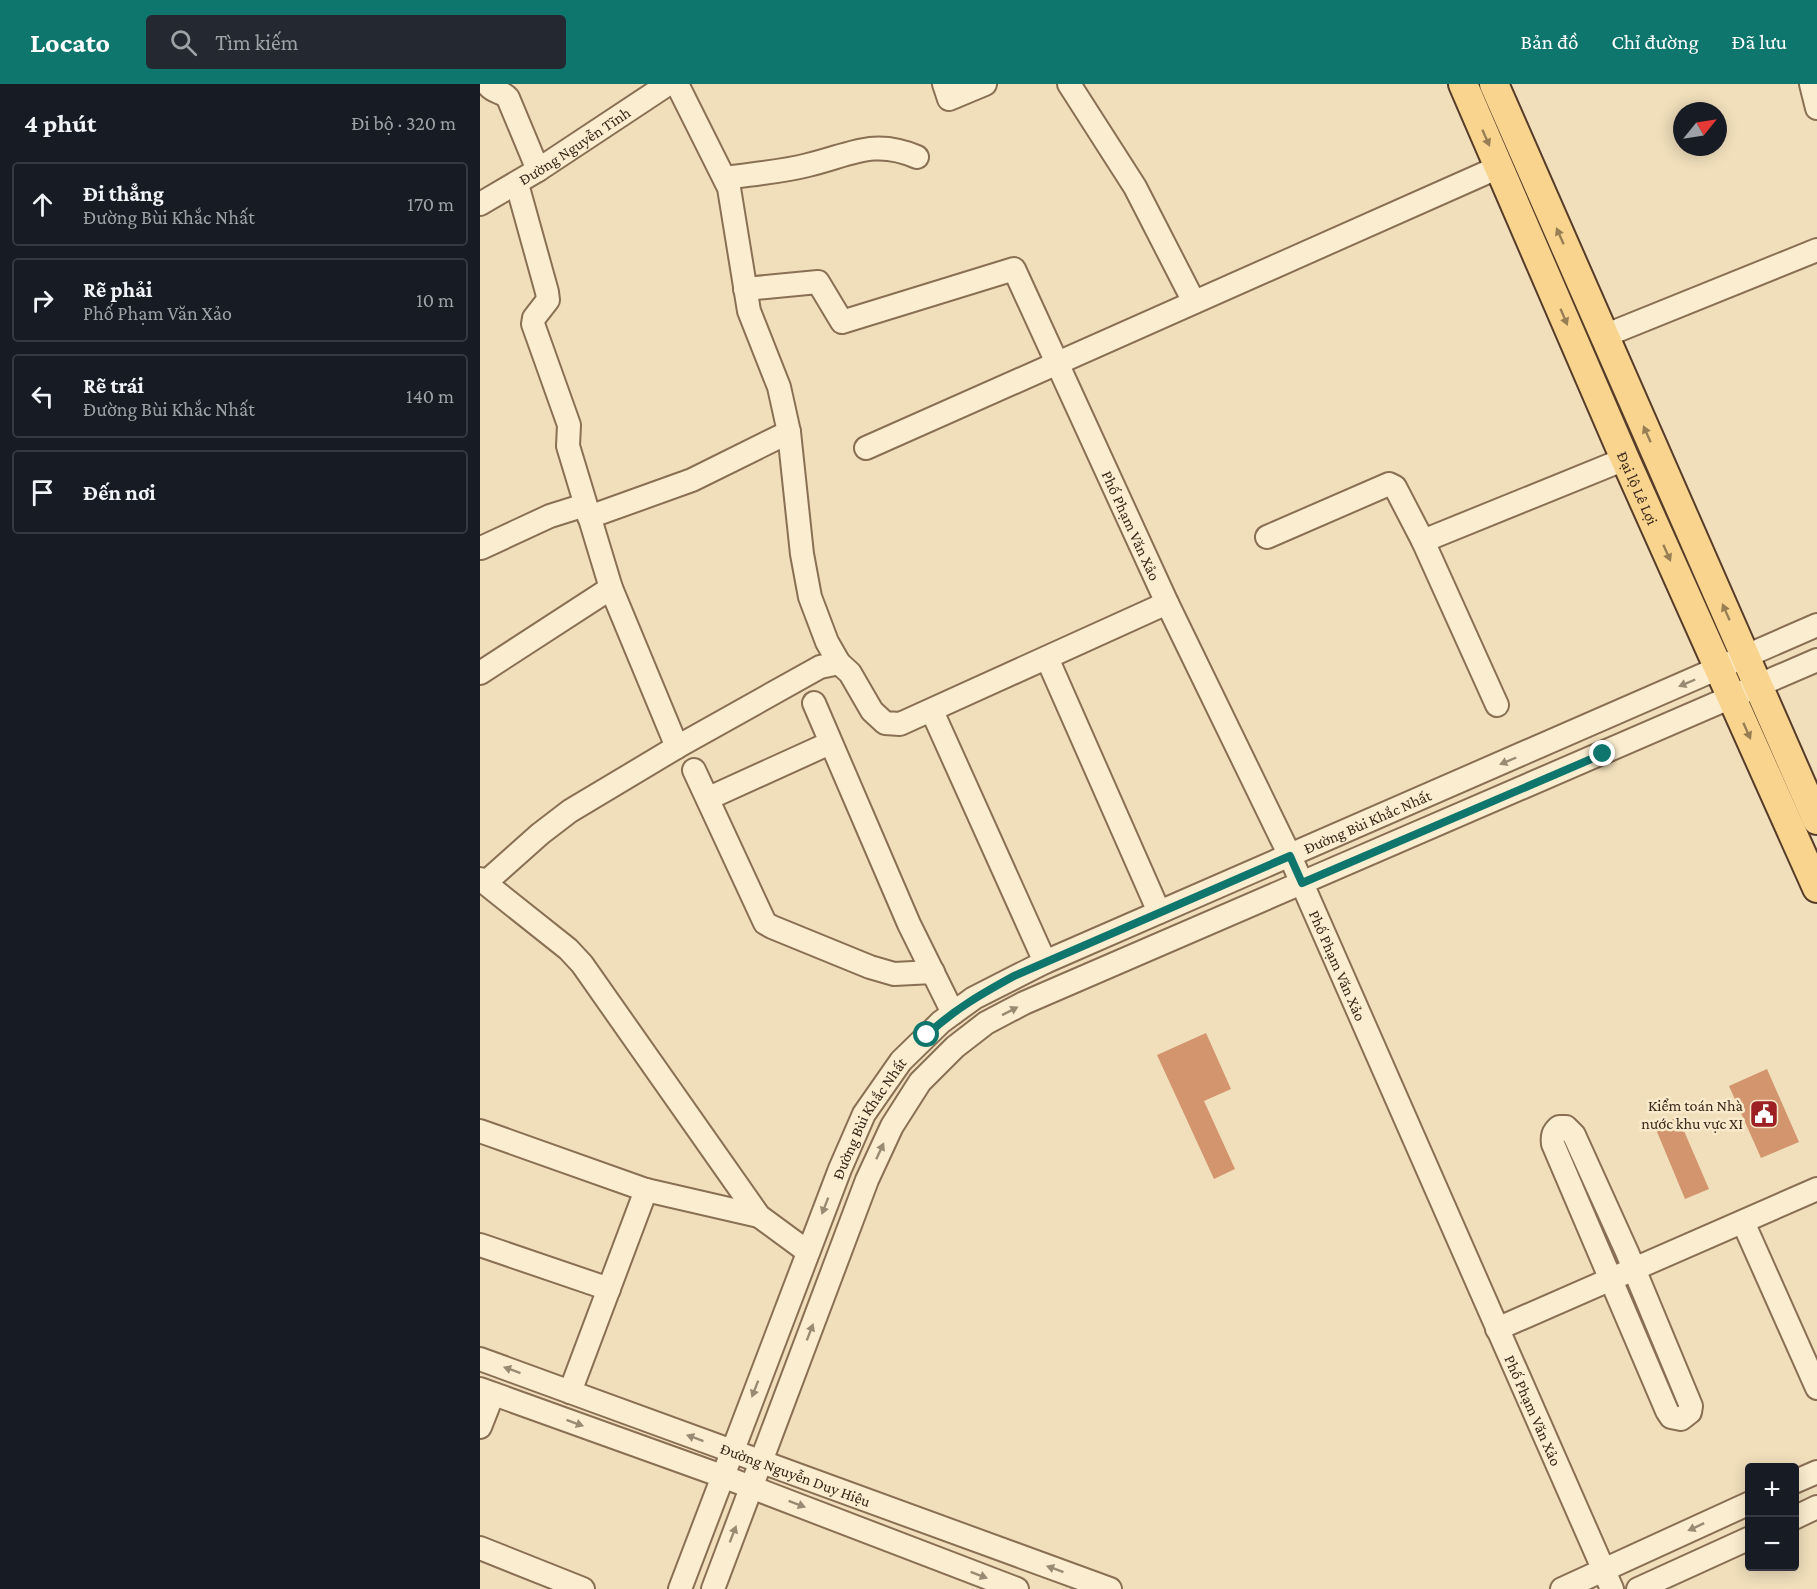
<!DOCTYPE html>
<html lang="vi">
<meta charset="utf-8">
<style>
body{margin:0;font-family:"Crimson Pro",serif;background:#242831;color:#f1f3f6}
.controls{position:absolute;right:18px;bottom:18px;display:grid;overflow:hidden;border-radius:6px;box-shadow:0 3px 15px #0003}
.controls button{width:54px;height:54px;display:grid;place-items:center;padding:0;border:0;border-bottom:2px solid #363941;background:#171b24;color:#f1f3f6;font:30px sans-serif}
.compass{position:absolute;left:1193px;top:18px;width:54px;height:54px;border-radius:50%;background:#171b24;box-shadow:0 3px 15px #0003;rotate:60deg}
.stop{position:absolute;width:18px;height:18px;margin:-14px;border:4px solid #0f766e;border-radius:50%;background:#fff}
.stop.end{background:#0f766e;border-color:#fff;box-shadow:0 2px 6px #0008}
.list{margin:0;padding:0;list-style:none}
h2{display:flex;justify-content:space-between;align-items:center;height:78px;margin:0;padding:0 24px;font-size:26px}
h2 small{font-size:20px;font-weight:400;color:#9ea1a6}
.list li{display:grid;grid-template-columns:39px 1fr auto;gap:18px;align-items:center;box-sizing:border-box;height:84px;margin:0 12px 12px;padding:0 12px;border:2px solid #363941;border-radius:6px}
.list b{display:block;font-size:22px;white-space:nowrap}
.list p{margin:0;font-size:20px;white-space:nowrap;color:#9ea1a6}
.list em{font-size:20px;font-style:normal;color:#9ea1a6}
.icon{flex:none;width:33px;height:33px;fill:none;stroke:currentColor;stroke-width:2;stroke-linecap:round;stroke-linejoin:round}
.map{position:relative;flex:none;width:1337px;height:1505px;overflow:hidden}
header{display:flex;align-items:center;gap:36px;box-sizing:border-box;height:84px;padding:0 30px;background:#0f766e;color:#fff}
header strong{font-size:28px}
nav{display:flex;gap:33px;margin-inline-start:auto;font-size:21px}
.search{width:420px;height:54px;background:#242831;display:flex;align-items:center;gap:15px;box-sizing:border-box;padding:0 21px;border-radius:6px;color:#9ea1a6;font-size:22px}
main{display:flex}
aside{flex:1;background:#171b24}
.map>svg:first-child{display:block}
.building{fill:#d2956e}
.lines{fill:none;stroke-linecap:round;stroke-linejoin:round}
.minor-casing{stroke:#896f54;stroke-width:26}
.major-casing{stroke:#563d29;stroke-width:32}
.minor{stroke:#fbedcf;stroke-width:22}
.major{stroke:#f8d48f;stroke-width:28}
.oneway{fill:#987e54}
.oneway2{fill:#998a74}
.route{stroke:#0f766e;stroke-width:8}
.labels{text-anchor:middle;stroke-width:5;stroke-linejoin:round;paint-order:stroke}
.street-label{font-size:16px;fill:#37271a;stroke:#f8eacb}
.poi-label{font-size:16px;fill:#37271a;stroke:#f8eacb;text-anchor:end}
</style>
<header>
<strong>Locato</strong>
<div class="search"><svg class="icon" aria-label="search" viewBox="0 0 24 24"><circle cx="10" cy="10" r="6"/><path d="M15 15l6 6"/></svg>Tìm kiếm</div>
<nav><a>Bản đồ</a><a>Chỉ đường</a><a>Đã lưu</a></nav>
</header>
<main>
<aside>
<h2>4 phút<small>Đi bộ · 320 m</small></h2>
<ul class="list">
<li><svg class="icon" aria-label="ahead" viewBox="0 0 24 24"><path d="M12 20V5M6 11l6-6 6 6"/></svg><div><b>Đi thẳng</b><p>Đường Bùi Khắc Nhất</p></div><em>170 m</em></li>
<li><svg class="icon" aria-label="right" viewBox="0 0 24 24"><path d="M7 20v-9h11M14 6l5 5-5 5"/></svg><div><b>Rẽ phải</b><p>Phố Phạm Văn Xảo</p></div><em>10 m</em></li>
<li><svg class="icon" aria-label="left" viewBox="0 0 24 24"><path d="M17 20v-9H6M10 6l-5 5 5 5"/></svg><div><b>Rẽ trái</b><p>Đường Bùi Khắc Nhất</p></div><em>140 m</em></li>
<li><svg class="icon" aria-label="arrive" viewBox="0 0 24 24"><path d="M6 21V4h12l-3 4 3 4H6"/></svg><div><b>Đến nơi</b></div></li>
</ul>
</aside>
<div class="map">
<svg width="1337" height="1505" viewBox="0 0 1337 1505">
<rect width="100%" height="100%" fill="#f1dfbb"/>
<path class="building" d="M726,949l25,56 -27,12 31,68 -21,10 -57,-124z
M1287,985l32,73 -38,16 -32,-72z
M1198,1033l31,72 -24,10 -30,-72z"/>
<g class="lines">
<g class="minor-casing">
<g id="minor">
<path d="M7,0c7,10 14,6 21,14l30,72"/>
<path d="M197,0l52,104 20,123 30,76 10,45 13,122 8,43 17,45 12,21"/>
<path d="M464,0l5,15 36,-15"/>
<path d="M589,0l66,103 59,115"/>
<path d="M1331,0l6,24"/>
<path d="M245,94c28,-4 56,-6 83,-13 42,-10 66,-27 109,-8"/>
<path d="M37,100l30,108 1,8 -14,18 -1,6 36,101 -1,21 43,142 66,159"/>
<path id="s1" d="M0,120l58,-34 130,-86"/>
<path id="s2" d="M265,205l73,-7 24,40 172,-53 153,334 123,253 322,733"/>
<path d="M1124,252l213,-86"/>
<path d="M386,364l633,-281"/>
<path d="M109,433l103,-37 97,-48"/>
<path d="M787,453l122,-53 6,3 28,54"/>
<path d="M1,464l69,-32 35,-11"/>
<path d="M567,574l112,254"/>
<path d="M0,589l131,-85"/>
<path d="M334,619l95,221 44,89"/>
<path d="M1017,621l-74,-164 202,-82"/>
<path d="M452,627l113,251"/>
<path d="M214,686l71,153 7,4 98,40 24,7 39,-2"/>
<path d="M229,714l121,-55"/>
<path d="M0,795l88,70 14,15 177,252 49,36"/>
<path d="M5,799l55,-49 30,-23 107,-64 143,-80 19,-4 11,10 22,38 13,12 15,1 267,-121"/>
<path d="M1079,1043h7l8,8 53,117 64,154 -1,6 -9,7 -10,-2 -4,-6 -114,-267c-1,-8 0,-12 6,-17z"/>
<path d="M0,1047l166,59 113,26"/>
<path d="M1263,1138l74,166"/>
<path d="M0,1161l129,44"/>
<path d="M1017,1245l320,-140"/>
<path id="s3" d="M0,1275l630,230"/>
<path d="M0,1305l242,87 295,113"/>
<path d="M90,1308l76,-202"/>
<path d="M0,1343l13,-33"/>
<path d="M1314,1398l23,-10"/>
<path d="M1314,1434l23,-11"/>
<path d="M0,1464l103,41"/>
<path id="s4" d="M200,1505l160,-420 24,-55 37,-53 40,-39 33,-24 71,-36 772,-337"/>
<path d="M233,1505l154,-409 25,-54 28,-44 35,-35 31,-24 38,-20 793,-343"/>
<path d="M1082,1505l188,-86"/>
<path d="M1158,1505l112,-51"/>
</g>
</g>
<g class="major-casing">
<g id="major">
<path id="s5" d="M983,0l162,375 192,429"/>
<path d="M1014,0l323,736"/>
</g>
</g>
<use href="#minor" class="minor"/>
<use href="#major" class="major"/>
</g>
<defs><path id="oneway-solid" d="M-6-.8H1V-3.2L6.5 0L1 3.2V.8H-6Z" transform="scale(1.5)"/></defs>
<g class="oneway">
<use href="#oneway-solid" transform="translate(1006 54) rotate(66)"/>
<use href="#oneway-solid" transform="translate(1080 152) rotate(-114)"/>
<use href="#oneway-solid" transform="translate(1084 233) rotate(67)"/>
<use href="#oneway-solid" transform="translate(1167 350) rotate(-114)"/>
<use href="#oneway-solid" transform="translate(1187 469) rotate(66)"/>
<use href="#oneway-solid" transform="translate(1246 528) rotate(-114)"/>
<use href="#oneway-solid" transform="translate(1267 647) rotate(66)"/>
</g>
<g class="oneway2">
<use href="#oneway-solid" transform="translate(1207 599) rotate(157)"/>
<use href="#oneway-solid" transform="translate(1028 677) rotate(157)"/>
<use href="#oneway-solid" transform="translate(530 927) rotate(-27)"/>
<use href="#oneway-solid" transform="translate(400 1067) rotate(-65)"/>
<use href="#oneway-solid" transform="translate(345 1122) rotate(111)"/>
<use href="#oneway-solid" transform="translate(330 1248) rotate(-69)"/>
<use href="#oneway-solid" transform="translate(32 1286) rotate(-160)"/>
<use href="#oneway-solid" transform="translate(275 1305) rotate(111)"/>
<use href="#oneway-solid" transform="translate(95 1339) rotate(20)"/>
<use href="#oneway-solid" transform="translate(215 1354) rotate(-160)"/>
<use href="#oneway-solid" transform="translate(317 1420) rotate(21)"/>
<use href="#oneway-solid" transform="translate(1216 1443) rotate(155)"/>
<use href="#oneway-solid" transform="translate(253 1450) rotate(-69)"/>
<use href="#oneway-solid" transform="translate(575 1485) rotate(-160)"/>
<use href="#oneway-solid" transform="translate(499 1491) rotate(21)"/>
</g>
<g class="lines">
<path class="route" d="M447,951c26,-25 56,-42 87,-59l276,-120 12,27 301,-129"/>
</g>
<defs>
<g id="civic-square" transform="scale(1.5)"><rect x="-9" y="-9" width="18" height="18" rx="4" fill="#9c2024" stroke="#f8eacb"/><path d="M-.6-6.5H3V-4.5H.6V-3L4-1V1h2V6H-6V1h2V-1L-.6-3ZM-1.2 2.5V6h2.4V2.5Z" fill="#fff"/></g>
</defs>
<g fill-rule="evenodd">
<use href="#civic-square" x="1284" y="1030"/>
</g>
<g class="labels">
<g class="street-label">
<text dy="6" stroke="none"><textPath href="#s1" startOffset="111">Đường Nguyễn Tĩnh</textPath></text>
<text dy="6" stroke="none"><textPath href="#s5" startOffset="440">Đại lộ Lê Lợi</textPath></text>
<text dy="6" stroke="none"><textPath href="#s2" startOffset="582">Phố Phạm Văn Xảo</textPath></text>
<text dy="6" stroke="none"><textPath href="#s4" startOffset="1102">Đường Bùi Khắc Nhất</textPath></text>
<text dy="6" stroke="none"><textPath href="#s2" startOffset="1068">Phố Phạm Văn Xảo</textPath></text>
<text dy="6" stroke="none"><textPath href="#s4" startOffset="508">Đường Bùi Khắc Nhất</textPath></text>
<text dy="6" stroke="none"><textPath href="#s2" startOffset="1554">Phố Phạm Văn Xảo</textPath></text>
<text dy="6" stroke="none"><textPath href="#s3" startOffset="336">Đường Nguyễn Duy Hiệu</textPath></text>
</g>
<g class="poi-label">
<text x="1263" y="1027">Kiểm toán Nhà<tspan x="1263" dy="18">nước khu vực XI</tspan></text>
</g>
</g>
</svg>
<div class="controls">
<button>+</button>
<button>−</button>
</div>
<svg class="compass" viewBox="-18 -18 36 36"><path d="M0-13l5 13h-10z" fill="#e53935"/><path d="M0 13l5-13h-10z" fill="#9ea1a6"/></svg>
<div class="stop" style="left:447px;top:951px"></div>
<div class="stop end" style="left:1123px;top:670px"></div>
</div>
</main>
